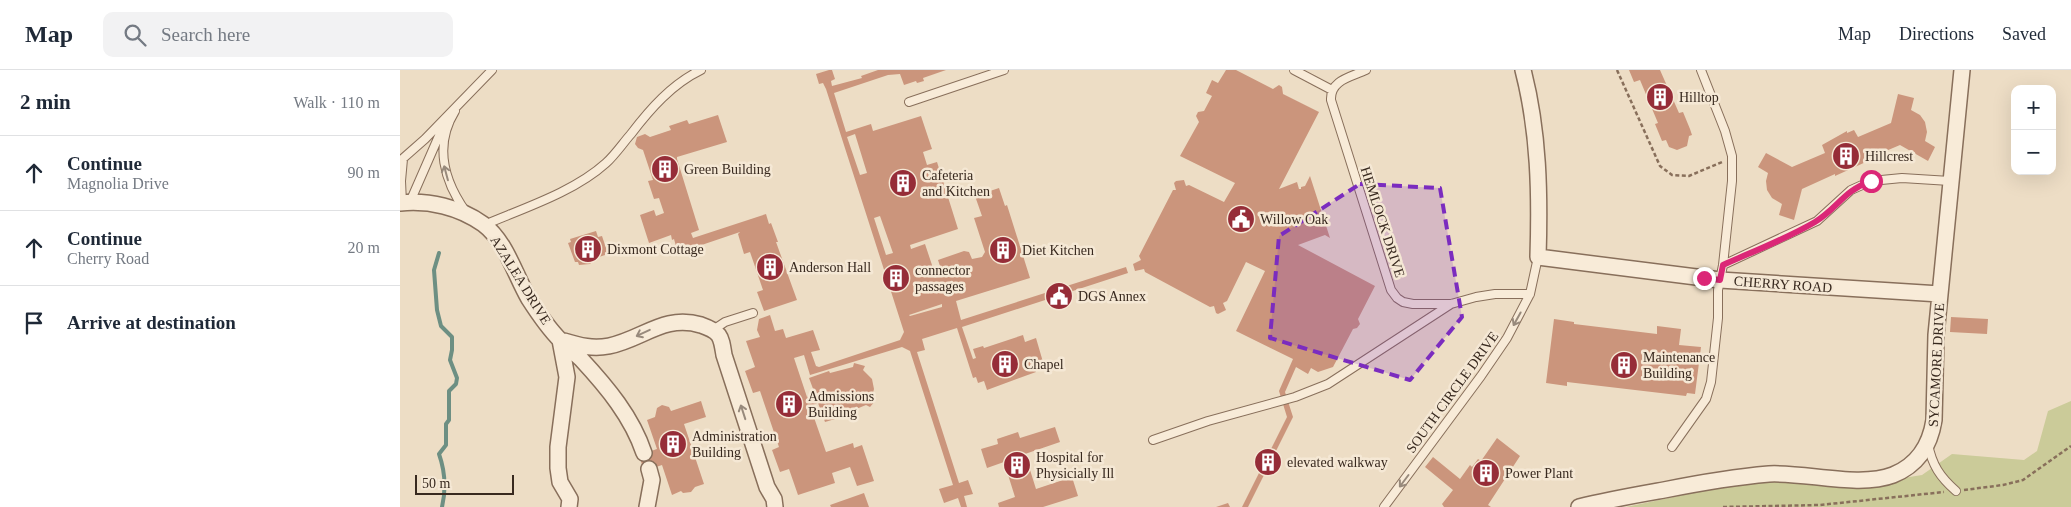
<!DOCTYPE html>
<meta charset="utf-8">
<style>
body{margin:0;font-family:"Times New Roman",serif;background:#f2f2f3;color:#1f2937}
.controls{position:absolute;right:15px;top:15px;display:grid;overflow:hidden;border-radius:10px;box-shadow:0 5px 20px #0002}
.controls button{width:45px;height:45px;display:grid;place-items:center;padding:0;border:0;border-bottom:1px solid #e0e1e3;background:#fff;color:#1f2937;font:25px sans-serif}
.scale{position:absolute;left:15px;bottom:12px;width:99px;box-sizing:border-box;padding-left:5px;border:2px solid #38291f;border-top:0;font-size:14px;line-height:18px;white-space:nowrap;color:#38291f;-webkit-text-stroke:4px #f5e8d5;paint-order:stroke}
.stop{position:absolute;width:15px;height:15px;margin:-11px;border:4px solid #db2777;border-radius:50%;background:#fff}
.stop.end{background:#db2777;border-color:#fff;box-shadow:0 1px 5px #0008}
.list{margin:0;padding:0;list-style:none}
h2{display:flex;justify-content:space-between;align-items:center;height:65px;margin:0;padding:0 20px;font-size:21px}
h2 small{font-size:16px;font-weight:400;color:#747a83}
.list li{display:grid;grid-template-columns:32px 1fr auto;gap:15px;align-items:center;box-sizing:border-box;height:75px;padding:0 20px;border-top:1px solid #e0e1e3}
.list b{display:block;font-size:19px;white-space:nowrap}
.list p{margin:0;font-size:16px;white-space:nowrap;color:#747a83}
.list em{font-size:16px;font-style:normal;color:#747a83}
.icon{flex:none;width:28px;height:28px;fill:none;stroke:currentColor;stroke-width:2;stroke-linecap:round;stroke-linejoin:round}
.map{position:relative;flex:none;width:1671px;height:437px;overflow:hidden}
header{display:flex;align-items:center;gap:30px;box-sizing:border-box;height:70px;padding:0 25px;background:#fff;border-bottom:1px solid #e0e1e3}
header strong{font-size:24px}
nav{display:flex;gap:28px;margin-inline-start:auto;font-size:18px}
.search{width:350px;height:45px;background:#f2f2f3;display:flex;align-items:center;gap:12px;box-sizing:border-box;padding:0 18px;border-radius:10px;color:#747a83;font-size:19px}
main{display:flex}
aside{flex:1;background:#fff}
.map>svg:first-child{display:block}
.green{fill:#cbcb99}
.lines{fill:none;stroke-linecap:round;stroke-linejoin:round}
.stream{stroke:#6d8f83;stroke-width:4}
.building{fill:#cb957c;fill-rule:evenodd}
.service-casing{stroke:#886f5b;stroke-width:10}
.minor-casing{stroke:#886f5b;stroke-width:18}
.path{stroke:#886f5b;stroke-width:2.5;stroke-dasharray:4 2.5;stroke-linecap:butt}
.service{stroke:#f8ebd8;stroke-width:8}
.minor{stroke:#f8ebd8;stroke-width:15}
.oneway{stroke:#988a7c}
.route{stroke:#db2777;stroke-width:6}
.marked{fill:#7b2cbf;fill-opacity:0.2;stroke:#7b2cbf;stroke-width:4;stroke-dasharray:10 6;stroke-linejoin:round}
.labels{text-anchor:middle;stroke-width:5;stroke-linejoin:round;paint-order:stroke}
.poi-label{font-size:14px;fill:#38291f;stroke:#f5e8d5;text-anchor:start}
.street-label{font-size:14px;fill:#38291f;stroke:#f5e8d5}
</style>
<header>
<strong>Map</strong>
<div class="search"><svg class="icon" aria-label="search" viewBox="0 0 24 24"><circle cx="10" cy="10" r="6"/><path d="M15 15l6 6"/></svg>Search here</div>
<nav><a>Map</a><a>Directions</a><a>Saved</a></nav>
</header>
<main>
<aside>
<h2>2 min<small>Walk · 110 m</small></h2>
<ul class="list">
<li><svg class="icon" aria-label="ahead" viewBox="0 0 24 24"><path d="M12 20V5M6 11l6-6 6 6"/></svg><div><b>Continue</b><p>Magnolia Drive</p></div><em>90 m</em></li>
<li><svg class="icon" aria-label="ahead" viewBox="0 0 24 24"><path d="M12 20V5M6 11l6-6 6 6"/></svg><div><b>Continue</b><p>Cherry Road</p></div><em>20 m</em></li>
<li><svg class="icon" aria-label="arrive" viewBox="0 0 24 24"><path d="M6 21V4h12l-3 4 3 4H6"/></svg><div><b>Arrive at destination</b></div></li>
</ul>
</aside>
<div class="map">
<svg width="1671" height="437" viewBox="0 0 1671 437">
<rect width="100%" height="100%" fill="#edddc5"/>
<path class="green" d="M1671,331v106h-445l110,-23 42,-3 82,4 62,-10 30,-21 72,6 13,-9 11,-40z"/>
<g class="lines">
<path class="stream" d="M39,183l-5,17 3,40 4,16 11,11v13l-2,10 7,18 -1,6 -7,7v29l-3,4v21l-7,9c6,17 7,36 3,53"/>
</g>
<path class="building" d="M429,0h3l3,9 -4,2 1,5 30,-8 -1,-2 17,-6h68l-23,8 1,3 -7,2 -1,-2 -12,4 -4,-11 -12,1 -54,18 12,39 25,-8 2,7 48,-15 11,33 -9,3 4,13 10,-3 21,67 -48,16 1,4 14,-5 9,27 7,-2 -3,-9 26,-9 5,1 3,7 10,-2 3,-5 -11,-34 8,-2 -7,-20 24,-8 6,18 2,-1 23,73 -74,23 5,19 165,-53 2,6 -166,54 11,32 3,-1 -3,-9 10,-3 1,2 39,-13 2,7 11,-4 7,24 -10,3 3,7 -49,18 -3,-9 -6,2 -2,-6 -3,1 -16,-50 -35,11 3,11 -8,2 42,131 9,-3 5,14 -9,2 3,11h-6l-3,-9 -14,5 -5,-14 14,-4 -43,-134 -8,-4 -92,28 -6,-20 -10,3 13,39 8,-3 -6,-16 20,-7 1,2 23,-6 1,-4 11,3 -2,4 9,9 2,10 -2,8 4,3 -6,7 -4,-2 -22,9 1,2 -20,6 -7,-19 -8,3 16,46 27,-9 1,5 8,-3 12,36 -17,5 -7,-19 -18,6 3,10 -37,12 -9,-26 -9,3 -8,-22 7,-3 -19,-56 -7,2 -8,-22 10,-4 -9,-26 14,-4 -3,-7 2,-11 11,-4 5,16 8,-2 3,9 27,-8 7,20 -9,2 5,14 3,1 81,-27 4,-8 -78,-243 -3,-6 -4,1 -3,-10zM455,64l12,39 -7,2 -13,-38zM480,146l13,37 -7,2 -12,-37zM542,234v3l-32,9 -1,-1z
M826,0h10l37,19 6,-4 3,2 1,7 36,18 -40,77 18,-7 2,7h2v-2l4,-1 5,-10 20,62 -5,-3 -27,10 77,41 -17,33 2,5 -3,4 -4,1 -20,38 -15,5 -7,-4 -3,6 -12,-7 -11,25 8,25 -45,90h-6l45,-90 -8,-26 14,-32 -57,-28 29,-60 -19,-9 -19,39 -4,2 3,7 -8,4 -2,-1 -2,-7 -4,1 -65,-35 -1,-3 -9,2 -2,-7 8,-4 -2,-4 34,-66h3l-2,-7 2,-2 8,-1 2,6 3,-1 35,17 11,-19 -55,-27 19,-34 -3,-6 2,-4 6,-1 8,-15 -6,-3 6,-13 6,3z
M1229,0h31l19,43 4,-1 7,17 2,6 -3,1 -2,10 -10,4 -8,-3 -3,-7 -4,1 -7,-17 3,-1 -18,-43 -6,2z
M1498,24l16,4 -3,12 9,5 5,7 2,10 -2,9 10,6 -7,14 -28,-16 -33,14 1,2 -33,15v-2l-33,15 -8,31 -15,-5 3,-11 -10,-6 -5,-8 -1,-9 2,-8 -10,-6 8,-14 26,14 33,-14 -3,-8 25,-14v2l7,-3 4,7 33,-14z
M318,45l9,27 -50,15v2l22,71 -8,3 2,5 73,-24 3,10 2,-1 7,19h-2l21,58 -33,11 -7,-19 6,-2 -13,-38 -6,2 -6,-20 2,-2 -62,21 -4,-14 -2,1 -1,-5 -22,8 -9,-28 14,-5 2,6 8,-3 -5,-15 -5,1 -6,-18 5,-1 -10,-30 -5,-2 -3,-4 2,-7 8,-3 5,3 21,-7 -2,-4 18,-6 2,4z
M196,161l2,6 4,-1 6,18 -12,4 -6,6 -11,1 -1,-3h-3l-7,-19 3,-1 -1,-3z
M1551,247l37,2 -1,15 -37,-2z
M1154,249l20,3v2l83,10v-8l24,3 -2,16 22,2 -6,47 -8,-1 -1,3 -119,-14v4l-21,-3z
M301,331l5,16 -22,7 20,60 -9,3 -4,5 -8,1 -2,-2 -9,4 -10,-30 -18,6 -5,-16 18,-6 -10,-29 8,-3 2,-9 5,-3 7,2 2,4z
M655,357l5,15 -35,12 11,35 36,-12 6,19 -35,11h-44l-1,-4 17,-6 -11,-35 -17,6 -6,-19 17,-5 -1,-5 21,-7 2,6z
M1097,368l23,18 -32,49 3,2h-47l-2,-3 11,-14 -28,-23 8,-10 27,22 10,-14 2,2 6,-8 3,2z
M464,423l5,14h-38l-1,-2z
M828,433l2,4h-14z"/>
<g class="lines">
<g class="service-casing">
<path id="service" d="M894,0l38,20
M966,0c-15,7 -36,10 -35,30l60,190 6,8 6,4 10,2h38l25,-7 19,-3h35
M509,32l95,-32
M55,41c-21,34 -11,70 11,101
M0,91l25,-22 67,-69
M10,132l35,-80
M2,133l-1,-22 2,-22
M84,155c40,-17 90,-33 122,-62 9,-8 17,-20 25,-29 19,-25 41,-50 70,-64
M1323,195l94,-44 34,-31 20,-9 31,-3 48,3
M313,260l12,-8 28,-9
M753,370l55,-19 87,-24 33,-13 123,-80
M1528,374c4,21 12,33 28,47
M1272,377l34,-48 5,-17 7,-64v-28l5,-25 9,-84v-25l-7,-25 -24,-61
M984,437l97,-131 26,-38 23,-44 8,-37"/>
</g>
<g class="minor-casing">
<path id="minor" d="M1123,0c16,62 17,124 15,187l182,23 220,14
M0,133c29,-3 59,4 83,21 23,17 32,51 46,75 9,14 20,30 32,42 7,6 14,12 20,18 26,28 51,58 63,94
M160,270l7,37 -9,70v21l2,14 10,17 -1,8
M164,271c16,5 29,8 45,5 34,-7 55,-32 92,-21 20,7 20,11 23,30l43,132 7,12 1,8
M247,437l5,-27 -3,-11
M1179,437c28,-7 57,-12 85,-17 35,-7 70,-13 105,-16 37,-2 90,14 124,1 25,-10 37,-29 41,-55l2,-85 26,-265"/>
</g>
<path class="path" d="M1217,0l43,96 12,9 17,1 33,-14
M1564,420l39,-5 20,-5 48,-34
M1323,437l97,-2 124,-13"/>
<use href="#service" class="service"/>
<use href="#minor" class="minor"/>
</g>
<defs><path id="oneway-shaft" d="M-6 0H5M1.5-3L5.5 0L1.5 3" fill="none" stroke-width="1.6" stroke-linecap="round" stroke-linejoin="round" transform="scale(1.25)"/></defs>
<g class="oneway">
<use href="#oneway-shaft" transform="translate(46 103) rotate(-105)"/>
<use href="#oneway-shaft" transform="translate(1117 249) rotate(119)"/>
<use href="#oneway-shaft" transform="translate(243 263) rotate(155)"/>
<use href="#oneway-shaft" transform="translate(343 342) rotate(-108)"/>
<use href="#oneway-shaft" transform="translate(1004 411) rotate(127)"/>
</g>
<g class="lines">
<path class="route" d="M1304,208l16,2 3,-15c31,-14 63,-26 92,-43 23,-14 28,-31 56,-41"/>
</g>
<path class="marked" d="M960,114l80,4 22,129 -52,63 -140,-42 9,-102z"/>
<defs>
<g id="building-disc" transform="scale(1.4375)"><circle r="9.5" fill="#962d38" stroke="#f5e8d5"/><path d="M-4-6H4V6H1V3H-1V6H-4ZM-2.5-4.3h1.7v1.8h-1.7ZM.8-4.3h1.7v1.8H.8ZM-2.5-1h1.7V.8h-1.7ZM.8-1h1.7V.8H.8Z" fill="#fff"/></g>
<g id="civic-disc" transform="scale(1.4375)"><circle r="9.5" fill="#962d38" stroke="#f5e8d5"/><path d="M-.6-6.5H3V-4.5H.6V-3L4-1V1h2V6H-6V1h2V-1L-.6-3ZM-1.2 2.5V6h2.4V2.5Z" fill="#fff"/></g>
</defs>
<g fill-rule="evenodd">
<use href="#building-disc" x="1260" y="27"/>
<use href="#building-disc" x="1446" y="86"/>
<use href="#building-disc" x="265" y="99"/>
<use href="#building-disc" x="503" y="113"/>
<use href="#civic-disc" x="841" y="149"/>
<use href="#building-disc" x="188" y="179"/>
<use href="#building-disc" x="603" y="180"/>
<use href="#building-disc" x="370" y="197"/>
<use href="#building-disc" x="496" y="208"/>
<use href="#civic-disc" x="659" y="226"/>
<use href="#building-disc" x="605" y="294"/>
<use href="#building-disc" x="1224" y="295"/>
<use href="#building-disc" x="389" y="334"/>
<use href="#building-disc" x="273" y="374"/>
<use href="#building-disc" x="868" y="392"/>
<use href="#building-disc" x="617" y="395"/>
<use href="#building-disc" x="1086" y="403"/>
</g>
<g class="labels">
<g class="poi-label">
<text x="1279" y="32">Hilltop</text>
<text x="1465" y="91">Hillcrest</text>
<text x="284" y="104">Green Building</text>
<text x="522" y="110">Cafeteria<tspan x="522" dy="16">and Kitchen</tspan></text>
<text x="860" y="154">Willow Oak</text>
<text x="207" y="184">Dixmont Cottage</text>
<text x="622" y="185">Diet Kitchen</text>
<text x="389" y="202">Anderson Hall</text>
<text x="515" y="205">connector<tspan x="515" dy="16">passages</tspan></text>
<text x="678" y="231">DGS Annex</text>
<text x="1243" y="292">Maintenance<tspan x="1243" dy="16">Building</tspan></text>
<text x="624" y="299">Chapel</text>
<text x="408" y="331">Admissions<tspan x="408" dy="16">Building</tspan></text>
<text x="292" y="371">Administration<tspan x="292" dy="16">Building</tspan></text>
<text x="636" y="392">Hospital for<tspan x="636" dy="16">Physicially Ill</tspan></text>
<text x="887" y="397">elevated walkway</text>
<text x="1105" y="408">Power Plant</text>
</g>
<g class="street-label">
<text transform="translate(983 152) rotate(72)" y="5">HEMLOCK DRIVE</text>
<text transform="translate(121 210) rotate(58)" y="5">AZALEA DRIVE</text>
<text transform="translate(1383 214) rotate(4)" y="5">CHERRY ROAD</text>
<text transform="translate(1536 295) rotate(-87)" y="5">SYCAMORE DRIVE</text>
<text transform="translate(1052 322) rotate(-54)" y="5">SOUTH CIRCLE DRIVE</text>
</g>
</g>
</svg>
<div class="controls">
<button>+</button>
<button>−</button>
</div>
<div class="scale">50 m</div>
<div class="stop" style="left:1471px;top:111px"></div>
<div class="stop end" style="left:1304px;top:208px"></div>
</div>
</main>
